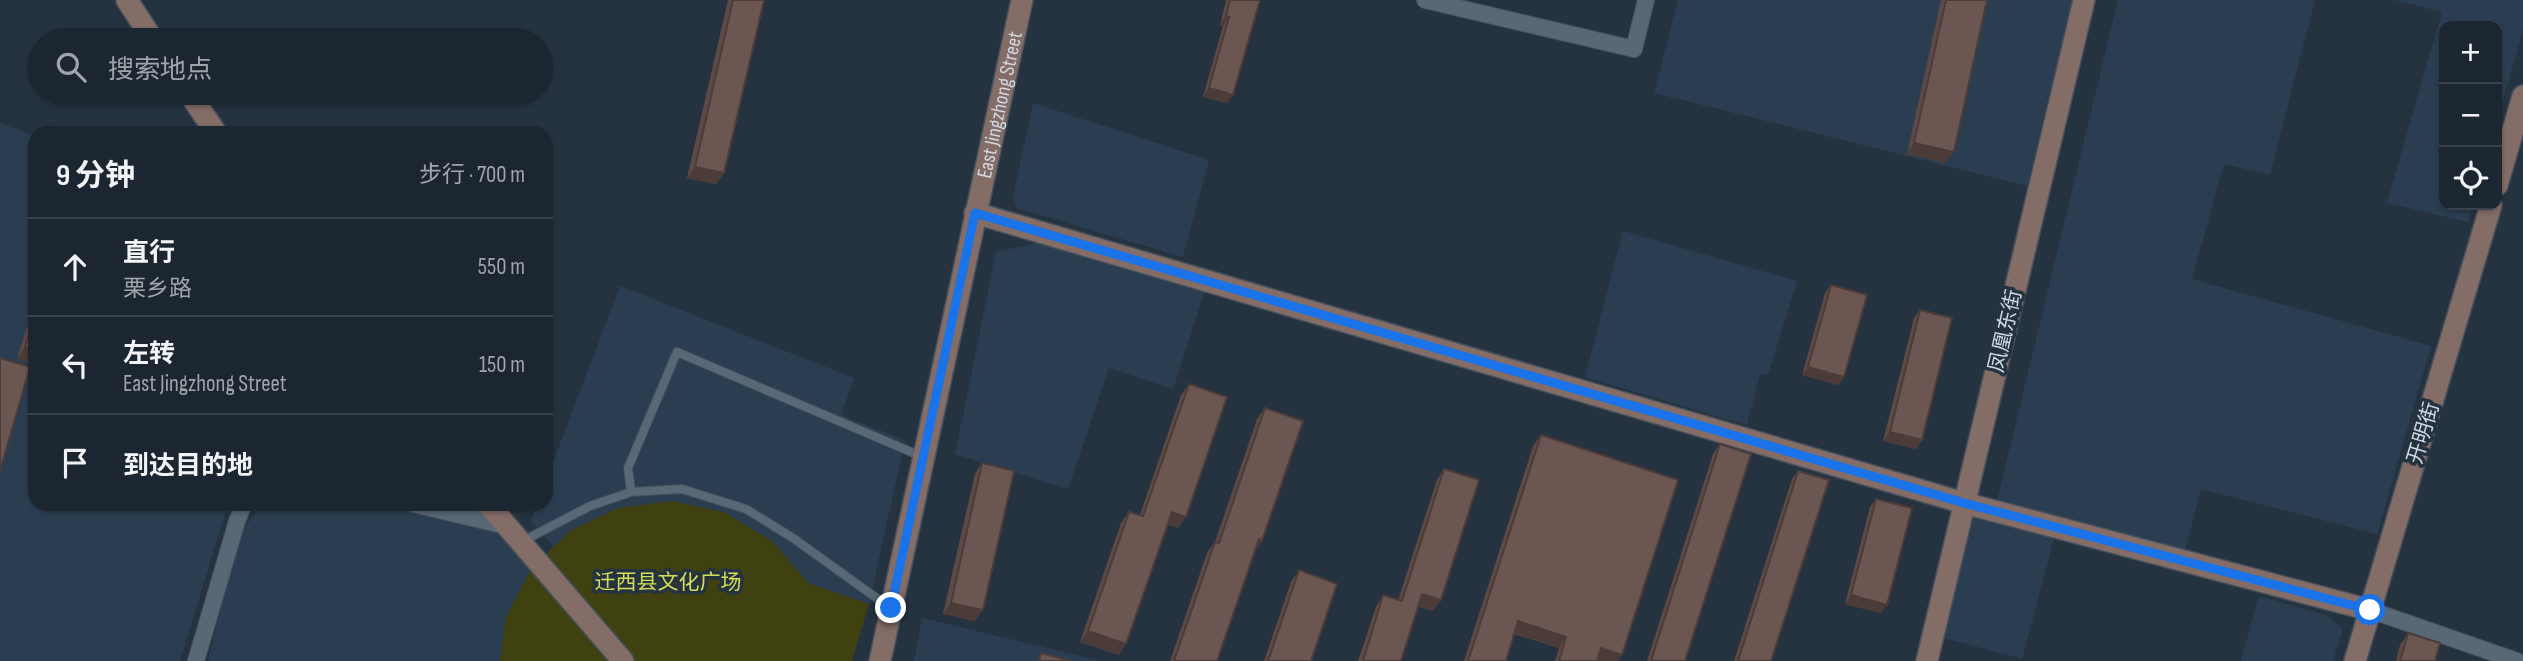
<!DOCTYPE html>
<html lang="zh">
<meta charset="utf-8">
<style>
body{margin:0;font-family:"Sofia Sans Condensed","Noto Sans SC",sans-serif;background:#29323d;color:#f1f3f6}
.controls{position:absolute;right:21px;top:21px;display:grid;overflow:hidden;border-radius:14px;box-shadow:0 2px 5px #0004}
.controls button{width:63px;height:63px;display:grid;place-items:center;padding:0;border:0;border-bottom:2px solid #3a434d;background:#1c2631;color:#f1f3f6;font:35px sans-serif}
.stop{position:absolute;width:21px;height:21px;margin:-16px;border:5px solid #1a73e8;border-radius:50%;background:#fff}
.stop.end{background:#1a73e8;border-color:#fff;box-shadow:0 2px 7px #0008}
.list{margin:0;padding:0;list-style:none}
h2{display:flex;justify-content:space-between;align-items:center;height:91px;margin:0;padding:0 28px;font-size:30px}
h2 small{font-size:23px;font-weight:400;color:#a0a5ab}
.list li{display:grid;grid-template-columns:46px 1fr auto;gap:21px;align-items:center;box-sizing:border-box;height:98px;padding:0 28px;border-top:2px solid #3a434d}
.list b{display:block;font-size:26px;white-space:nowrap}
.list p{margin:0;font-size:23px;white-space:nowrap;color:#a0a5ab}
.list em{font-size:23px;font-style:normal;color:#a0a5ab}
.icon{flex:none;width:38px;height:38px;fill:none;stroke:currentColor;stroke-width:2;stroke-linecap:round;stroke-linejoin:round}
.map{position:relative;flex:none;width:2523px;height:661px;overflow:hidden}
.search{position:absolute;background:#1c2631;box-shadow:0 2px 5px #0004;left:28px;top:28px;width:525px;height:77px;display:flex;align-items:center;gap:18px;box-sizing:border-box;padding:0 24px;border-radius:38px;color:#a0a5ab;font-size:26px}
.panel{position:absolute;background:#1c2631;box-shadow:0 2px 5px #0004;left:28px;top:126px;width:525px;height:385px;border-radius:21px}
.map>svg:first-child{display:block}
.built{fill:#2b3e51}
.green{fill:#3f4210}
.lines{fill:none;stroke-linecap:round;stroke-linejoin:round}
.lane-casing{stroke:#44505b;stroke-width:10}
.street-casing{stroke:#44505b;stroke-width:18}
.secondary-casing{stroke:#44505b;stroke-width:24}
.lane{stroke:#586877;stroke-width:8}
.street{stroke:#586877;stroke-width:16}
.secondary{stroke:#846c67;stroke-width:21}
.wall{fill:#5d4a46}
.shaded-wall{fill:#4c3c39}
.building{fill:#6c5651;stroke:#4c3c39;stroke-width:2}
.route{stroke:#1a73e8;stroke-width:9}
.labels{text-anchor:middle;stroke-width:7;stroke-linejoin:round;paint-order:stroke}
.street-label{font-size:21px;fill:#d0d9e2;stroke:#253341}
.park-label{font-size:21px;fill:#d4de55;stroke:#253341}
</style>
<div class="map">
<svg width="2523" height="661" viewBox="0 0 2523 661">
<rect width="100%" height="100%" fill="#253341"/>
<path class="built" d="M1678,0h394l-45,186 -373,-93z
M2118,0h197l-45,175 -46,-11 -32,115 239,67 -54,188 -176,-45 -16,61 -188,-49z
M2394,0h129v30l-26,91v-95h-53v179h28l-4,17 -81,-19 55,-191z
M1033,103l176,57 -26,97 -166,-49 -4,-11z
M0,123l35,13v368h193l-48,157h-180z
M1623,231l174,50 -29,94 -8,-1 -13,51 -162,-48z
M1036,243l168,50 -31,96 -64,-21 -41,121 -113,-35 41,-202z
M620,286l234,92 -13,37 64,25 -36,164 -61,-21 -36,-42 -202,-10 -16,16 -23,-26 6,-17h9v-23z
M262,504h116l121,28 32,37 -25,48 -6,44h-292l29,-123z
M1973,517l81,22 -32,120 -78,-21z
M2259,596l67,19 17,14 -10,32h-92z
M922,618l179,43h-187z"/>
<path class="green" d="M671,501l53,11 48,29 36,42 61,21 -17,57h-352l6,-44 25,-48 39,-38 48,-23z"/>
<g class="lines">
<g class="lane-casing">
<path id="lane" d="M631,492l-3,-24 49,-116 246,105
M523,541l67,-35 41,-14 51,-3 64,20 47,29 96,69"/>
</g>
<g class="street-casing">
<path id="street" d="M1425,0l209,49 12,-49
M413,504l93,22
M2370,610l147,51
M196,661l41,-140 7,-17"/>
</g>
<g class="secondary-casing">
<g id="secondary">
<path d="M127,0l26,40"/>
<path d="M189,93l27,40"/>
<path d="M2497,185l26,-89"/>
<path d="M975,213l989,290 406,107"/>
<path d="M488,504l135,157"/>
<path id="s1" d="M880,661l142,-661"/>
<path d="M1927,661l157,-661"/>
<path d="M2355,661l136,-456"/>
</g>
</g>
<use href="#lane" class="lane"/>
<use href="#street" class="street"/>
<use href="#secondary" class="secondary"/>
</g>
<path class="wall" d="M728,0h36l-40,173 -8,11 -29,-6z
M1226,0h34l-33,103 -24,-6 20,-71 -3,-1z
M1941,0h46l-41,163 -39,-9z
M1831,285l13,92 -6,8 -36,-10 23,-82z
M35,303v61l-18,-6z
M1920,310l2,130 -6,9 -33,-8 31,-123z
M1189,384l-11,144 -10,-4 -49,131 -39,-13 41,-119 8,-11 11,3 41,-120z
M1265,408l-10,144 -38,109h-47l37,-108 8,-11 42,-123z
M1541,435l57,226h-43l4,-13 -45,-14 -8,27h-42l69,-215z
M1720,444l-35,217h-38l66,-207z
M982,463l-7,158 -32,-7 32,-140z
M1444,469l-11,142 -15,-5 -17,55h-43l18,-54 7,-12 15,5 39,-120z
M1798,471l-27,190h-37l58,-182z
M1876,499l5,114 -36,-9 25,-97z
M1299,570l12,91h-47l27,-79z
M2408,633l27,28h-39l4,-16z"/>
<path class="shaded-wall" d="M1226,16l3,1 -6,9 -3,-1z
M1209,88l24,7 -6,8 -24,-6z
M1914,143l40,9 -8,11 -39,-9z
M695,167l29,6 -8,11 -29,-6z
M25,347l10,3v14l-18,-6z
M1808,367l36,10 -6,8 -36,-10z
M1890,432l32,8 -6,9 -33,-8z
M1172,512l14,5 -8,11 -14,-5z
M1259,539l3,2 -7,11z
M1422,594l19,6 -8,11 -19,-6z
M1851,595l36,10 -6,8 -36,-9z
M951,603l32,7 -8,11 -32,-7z
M1518,621l48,16 -7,11 -49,-16z
M1088,631l38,13 -7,11 -39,-13z
M1601,648l21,7 -4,6h-20l-5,-2z"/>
<path class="building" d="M733,0h31l-40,173 -29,-6z
M1230,0h30l-27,95 -24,-7 20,-71 -3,-1z
M1946,0h41l-33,152 -40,-9z
M1831,285l36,10 -23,82 -36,-10z
M1920,310l32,8 -30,122 -32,-8z
M35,316v34l-10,-3z
M0,358l30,9 -30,104z
M1189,384l38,13 -41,120 -14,-5 -46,132 -38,-13 41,-119 14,4z
M1265,408l38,13 -41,120 -3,-2 -42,122h-43l41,-119 4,1z
M1541,435l137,45 -56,175 -21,-7 -4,13h-38l7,-24 -48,-16 -12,40h-38z
M1720,444l31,10 -66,207h-34z
M982,463l32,8 -31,139 -32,-7z
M1444,469l35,11 -38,120 -19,-6 -21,67h-38l20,-66 19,6z
M1798,471l31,9 -58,181h-33z
M1876,499l36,9 -25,97 -36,-10z
M1299,570l38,14 -26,77h-43z
M2408,633l32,10 -5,18h-35z
M1041,653l30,8h-32z"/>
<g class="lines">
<path class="route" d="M891,608l84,-395 989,290 406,107"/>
</g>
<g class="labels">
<g class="street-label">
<text dy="7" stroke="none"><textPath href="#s1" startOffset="569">East Jingzhong Street</textPath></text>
<text transform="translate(2005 331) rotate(-77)" y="7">凤凰东街</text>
<text transform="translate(2423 433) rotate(-73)" y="7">开明街</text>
</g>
<g class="park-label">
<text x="668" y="589">迁西县文化广场</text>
</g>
</g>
</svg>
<div class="controls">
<button>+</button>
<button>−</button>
<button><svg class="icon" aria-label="locate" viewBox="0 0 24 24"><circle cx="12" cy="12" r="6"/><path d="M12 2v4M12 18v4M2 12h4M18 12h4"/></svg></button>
</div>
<div class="stop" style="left:2370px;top:610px"></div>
<div class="stop end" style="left:891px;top:608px"></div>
<div class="search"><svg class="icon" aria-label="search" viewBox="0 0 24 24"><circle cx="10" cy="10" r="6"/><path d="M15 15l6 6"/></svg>搜索地点</div>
<section class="panel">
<h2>9 分钟<small>步行 · 700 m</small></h2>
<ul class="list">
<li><svg class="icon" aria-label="ahead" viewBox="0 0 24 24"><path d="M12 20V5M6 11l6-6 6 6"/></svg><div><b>直行</b><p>栗乡路</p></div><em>550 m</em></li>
<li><svg class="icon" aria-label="left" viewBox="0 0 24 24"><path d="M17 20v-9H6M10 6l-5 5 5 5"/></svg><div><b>左转</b><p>East Jingzhong Street</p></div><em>150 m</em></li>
<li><svg class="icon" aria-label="arrive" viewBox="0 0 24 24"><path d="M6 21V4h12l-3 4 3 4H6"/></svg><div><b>到达目的地</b></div></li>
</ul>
</section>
</div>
